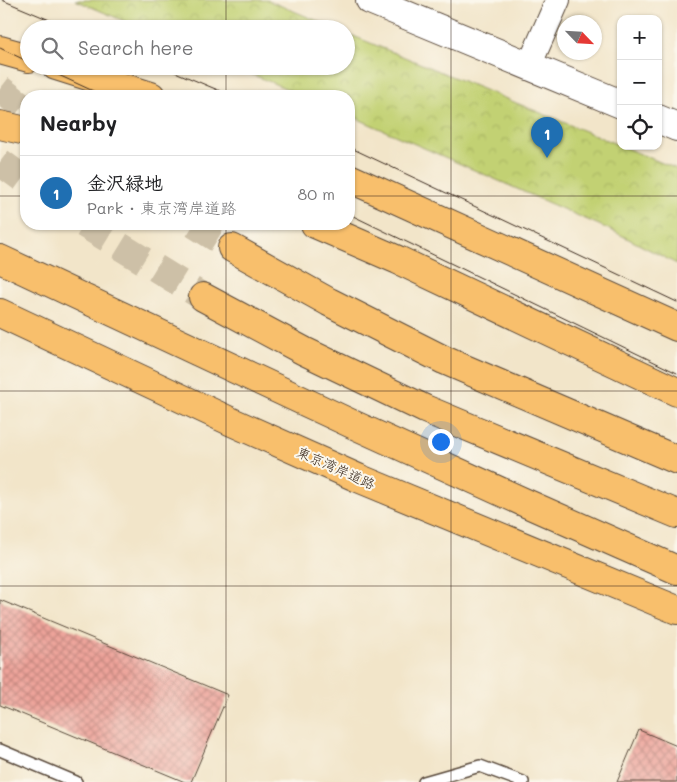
<!DOCTYPE html>
<meta charset="utf-8">
<style>
body{margin:0;font-family:Mali,"Klee One",sans-serif;background:#f2f2f2;color:#202124}
.controls{position:absolute;right:15px;top:15px;display:grid;overflow:hidden;border-radius:10px;box-shadow:0 1px 4px #0004}
.controls button{width:45px;height:45px;display:grid;place-items:center;padding:0;border:0;border-bottom:1px solid #e0e0e0;background:#fff;color:#202124;font:25px sans-serif}
.compass{position:absolute;left:557px;top:15px;width:45px;height:45px;border-radius:50%;background:#fff;box-shadow:0 1px 4px #0004;rotate:115deg}
.you{position:absolute;left:440px;top:441px;width:18px;height:18px;margin:-12px;border:4px solid #fff;border-radius:50%;background:#1a73e8;box-shadow:0 0 0 8px #1a73e833}
.badge{display:grid;place-items:center;width:32px;height:32px;border-radius:50%;background:#1f6fb2;color:#fff;font-size:16px;font-weight:700}
.pin{position:absolute;translate:-50% -41px;filter:drop-shadow(0 1px 2px #0008)}
.pin::after{content:'';position:absolute;top:26px;width:18px;height:15px;background:inherit;clip-path:polygon(0 0,100% 0,50% 100%)}
.list{margin:0;padding:0;list-style:none}
h2{display:flex;justify-content:space-between;align-items:center;height:65px;margin:0;padding:0 20px;font-size:21px}
h2 small{font-size:16px;font-weight:400;color:#757577}
.list li{display:grid;grid-template-columns:32px 1fr auto;gap:15px;align-items:center;box-sizing:border-box;height:75px;padding:0 20px;border-top:1px solid #e0e0e0}
.list b{display:block;font-size:19px;white-space:nowrap}
.list p{margin:0;font-size:16px;white-space:nowrap;color:#757577}
.list em{font-size:16px;font-style:normal;color:#757577}
.icon{flex:none;width:28px;height:28px;fill:none;stroke:currentColor;stroke-width:2;stroke-linecap:round;stroke-linejoin:round}
.map{position:relative;flex:none;width:677px;height:782px;overflow:hidden}
.search{position:absolute;background:#fff;box-shadow:0 1px 4px #0004;left:20px;top:20px;width:335px;height:55px;display:flex;align-items:center;gap:12px;box-sizing:border-box;padding:0 18px;border-radius:28px;color:#757577;font-size:19px}
.panel{position:absolute;background:#fff;box-shadow:0 1px 4px #0004;left:20px;top:90px;width:335px;height:140px;border-radius:20px}
.map>svg:first-child{display:block}
.park{fill:url(#park-crowns);stroke:#7e7e48}
.building{fill:url(#building-cross-hatch)}
.lines{fill:none;stroke-linecap:round;stroke-linejoin:round}
.motorway-tunnel{stroke:#cdc0a7;stroke-width:28;stroke-dasharray:28 14;stroke-linecap:butt}
.service-casing{stroke:#564638;stroke-width:14}
.minor-casing{stroke:#564638;stroke-width:26}
.tertiary-casing{stroke:#564638;stroke-width:30}
.trunk-casing{stroke:#564638;stroke-width:30}
.motorway-casing{stroke:#564638;stroke-width:30}
.service{stroke:#fff;stroke-width:11}
.minor{stroke:#fff;stroke-width:24}
.tertiary{stroke:#fff;stroke-width:28}
.trunk{stroke:#f8bf6c;stroke-width:28}
.motorway{stroke:#f8bf6c;stroke-width:28}
.tram{stroke:#3b2a1e;stroke-width:1}
.grid{fill:none;stroke:#3b2a1e;stroke-width:1;stroke-opacity:0.55}
.labels{text-anchor:middle;stroke-width:4;stroke-linejoin:round;paint-order:stroke}
.street-label{font-size:14px;fill:#3b2a1e;stroke:#fbf7ec}
</style>
<div class="map">
<svg width="677" height="782" viewBox="0 0 677 782">
<defs>
<pattern id="park-crowns" width="20" height="18" patternUnits="userSpaceOnUse" patternTransform="scale(1.25)"><rect width="20" height="18" fill="#c2d173"/><path d="M2 6a3 3 0 1 1 6 0M12 15a3 3 0 1 1 6 0" fill="none" stroke="#a8b463"/></pattern>
<pattern id="building-cross-hatch" width="8" height="8" patternUnits="userSpaceOnUse" patternTransform="scale(1.25)"><rect width="8" height="8" fill="#eda39a"/><path d="M0 0l8 8M0 8l8-8" fill="none" stroke="#c1857d"/></pattern>
</defs>
<rect width="100%" height="100%" fill="#fbf7ec"/>
<filter id="ink" filterUnits="userSpaceOnUse"><feTurbulence type="fractalNoise" baseFrequency=".02" numOctaves="2"/><feDisplacementMap in="SourceGraphic" scale="10" xChannelSelector="R" yChannelSelector="G"/><feConvolveMatrix kernelMatrix="1 2 1 2 8 2 1 2 1" color-interpolation-filters="sRGB"/></filter>
<filter id="wash" filterUnits="userSpaceOnUse"><feTurbulence type="fractalNoise" baseFrequency=".0096" numOctaves="4" result="noise"/><feDisplacementMap in="SourceGraphic" scale="20" xChannelSelector="R" yChannelSelector="G"/><feGaussianBlur stdDeviation="1.12" result="paint"/><feColorMatrix in="noise" values="0 0 0 0 0 0 0 0 0 0 0 0 0 0 0 0 0 1.4 0 .05"/><feComposite in="paint" operator="in"/></filter>
<g filter="url(#wash)">
<rect width="100%" height="100%" fill="#f2e5c9"/>
<path class="park" d="M75,0h192l70,29h-194z
M346,33l331,136v95l-62,-32 -266,-117v-19h-45l-72,-30h114z"/>
<g id="blocks">
<path class="building" d="M0,600l228,95 -37,87h-6l-185,-77z
M639,730l38,16v36h-60z"/>
</g>
</g>
<g filter="url(#ink)">
<use href="#blocks" fill-opacity="0" stroke="#564638" stroke-width="1"/>
<g class="lines">
<path class="motorway-tunnel" d="M0,89l26,20
M0,162l26,19
M84,224l119,73
M194,224l38,24"/>
<g class="service-casing">
<path id="service" d="M0,750l76,32
M424,782l56,-16 43,16"/>
</g>
<g class="minor-casing">
<path id="minor" d="M529,66l29,-66"/>
</g>
<g class="tertiary-casing">
<path id="tertiary" d="M370,0l251,104
M658,119l19,8"/>
</g>
<g class="trunk-casing">
<path id="trunk" d="M0,50l29,8
M56,66l95,30
M349,178l328,149
M0,313l232,109 126,56 319,132"/>
</g>
<g class="motorway-casing">
<path id="motorway" d="M0,125l26,6
M315,224l83,36 279,132
M232,248l97,54 115,58 233,100
M0,259l350,164 178,81 149,66
M203,297l101,54 121,58 252,105"/>
</g>
<use href="#service" class="service"/>
<use href="#minor" class="minor"/>
<use href="#tertiary" class="tertiary"/>
<use href="#trunk" class="trunk"/>
<use href="#motorway" class="motorway"/>
<path class="tram" d="M2,0l69,29
M0,48l29,14
M39,66l65,30
M161,66l71,30
M349,147l328,155
M349,214l328,159"/>
</g>
</g>
<path class="grid" d="M226,0v29M451,0v782M226,66v30M0,196h26M349,196h328M226,224v558M0,391h677M0,586h677"/>
<g class="labels">
<g class="street-label">
<text transform="translate(336 468) rotate(24)" y="5">東京湾岸道路</text>
</g>
</g>
</svg>
<div class="controls">
<button>+</button>
<button>−</button>
<button><svg class="icon" aria-label="locate" viewBox="0 0 24 24"><circle cx="12" cy="12" r="6"/><path d="M12 2v4M12 18v4M2 12h4M18 12h4"/></svg></button>
</div>
<svg class="compass" viewBox="-18 -18 36 36"><path d="M0-13l5 13h-10z" fill="#e53935"/><path d="M0 13l5-13h-10z" fill="#757577"/></svg>
<div class="you"></div>
<div class="pin badge" style="left:547px;top:158px">1</div>
<div class="search"><svg class="icon" aria-label="search" viewBox="0 0 24 24"><circle cx="10" cy="10" r="6"/><path d="M15 15l6 6"/></svg>Search here</div>
<section class="panel">
<h2>Nearby<small></small></h2>
<ul class="list">
<li><span class="badge">1</span><div><b>金沢緑地</b><p>Park · 東京湾岸道路</p></div><em>80 m</em></li>
</ul>
</section>
</div>
